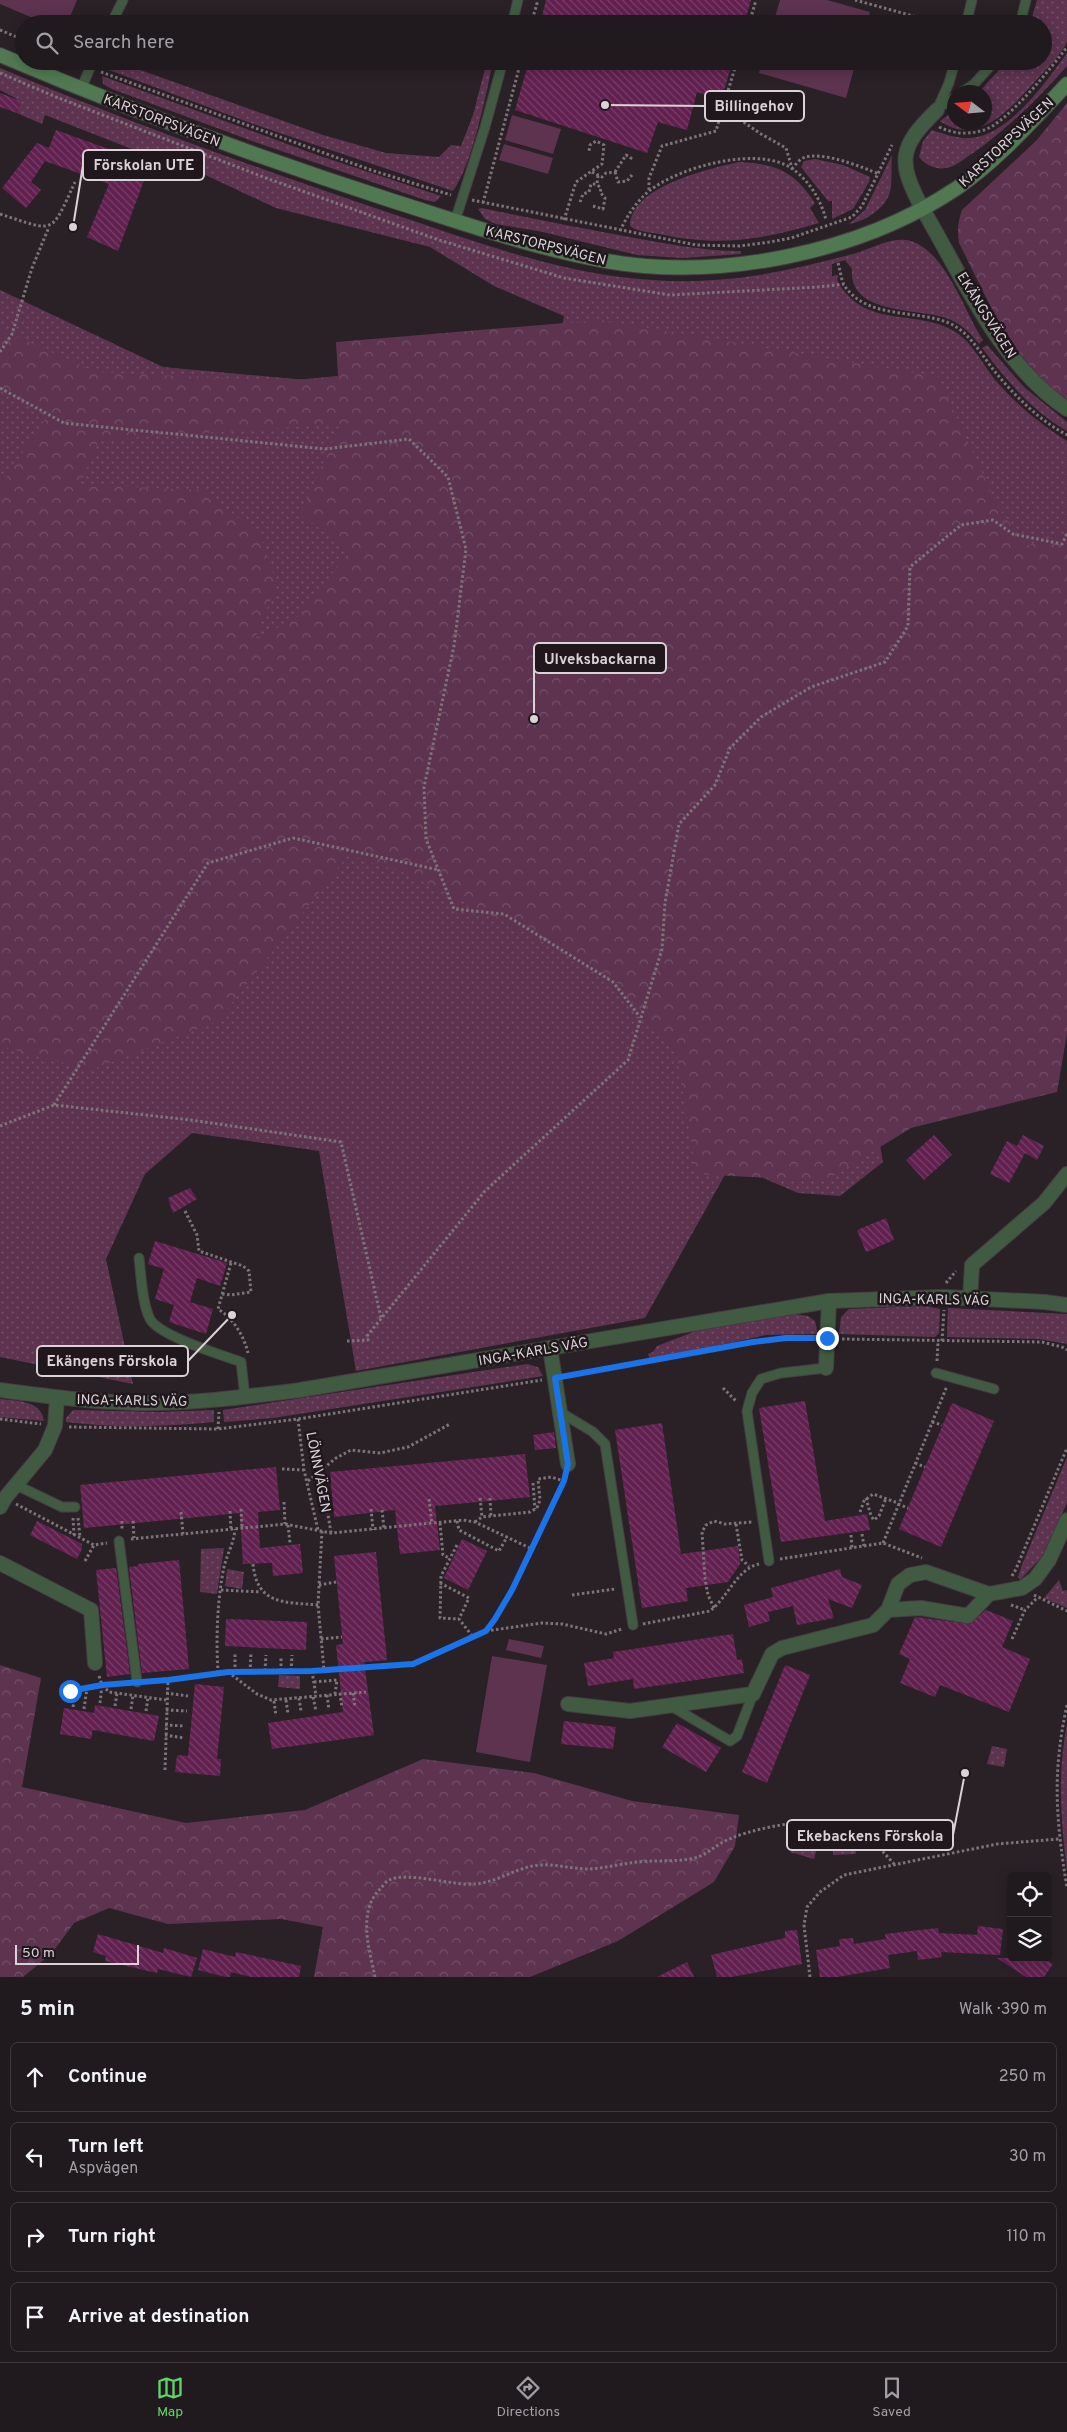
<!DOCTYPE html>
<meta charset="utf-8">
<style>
body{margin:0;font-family:Overpass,sans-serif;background:#282226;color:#f1f3f6}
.controls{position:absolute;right:15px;bottom:15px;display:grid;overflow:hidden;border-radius:8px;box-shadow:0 2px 12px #0003}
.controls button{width:45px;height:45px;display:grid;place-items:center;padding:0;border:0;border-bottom:1px solid #3d383b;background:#20191d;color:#f1f3f6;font:25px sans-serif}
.compass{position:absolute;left:947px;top:85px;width:45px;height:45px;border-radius:50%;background:#20191d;box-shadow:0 2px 12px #0003;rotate:286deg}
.scale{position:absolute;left:15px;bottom:12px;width:124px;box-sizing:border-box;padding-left:5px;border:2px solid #d9d2d6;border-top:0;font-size:14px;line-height:18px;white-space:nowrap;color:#d9d2d6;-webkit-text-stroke:4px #20171d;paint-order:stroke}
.stop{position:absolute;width:15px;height:15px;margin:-11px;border:4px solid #1a73e8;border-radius:50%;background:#fff}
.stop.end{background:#1a73e8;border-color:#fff;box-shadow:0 1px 5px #0008}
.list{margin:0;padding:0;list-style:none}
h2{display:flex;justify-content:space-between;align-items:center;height:65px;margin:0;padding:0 20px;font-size:21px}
h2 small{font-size:16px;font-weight:400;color:#a2a0a4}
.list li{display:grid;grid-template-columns:32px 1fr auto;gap:15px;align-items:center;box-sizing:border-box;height:70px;margin:0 10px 10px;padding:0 10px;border:1px solid #3d383b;border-radius:8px}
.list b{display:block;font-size:19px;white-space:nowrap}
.list p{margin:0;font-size:16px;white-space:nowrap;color:#a2a0a4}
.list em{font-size:16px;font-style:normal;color:#a2a0a4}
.icon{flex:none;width:28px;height:28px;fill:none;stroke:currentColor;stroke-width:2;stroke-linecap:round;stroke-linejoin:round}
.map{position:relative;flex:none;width:1067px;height:1977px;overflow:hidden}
.search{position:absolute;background:#20191d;box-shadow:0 2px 12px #0003;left:15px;right:15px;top:15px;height:55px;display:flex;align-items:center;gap:12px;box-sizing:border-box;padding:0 18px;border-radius:28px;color:#a2a0a4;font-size:19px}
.sheet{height:385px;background:#20191d}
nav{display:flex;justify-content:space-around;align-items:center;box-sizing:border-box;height:70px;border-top:1px solid #3d383b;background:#20191d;font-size:14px;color:#a2a0a4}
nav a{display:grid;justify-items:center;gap:2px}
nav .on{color:#60d56b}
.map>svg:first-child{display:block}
.green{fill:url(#green-dots)}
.forest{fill:url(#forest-crowns);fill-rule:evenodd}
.pitch{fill:#5d3350}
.building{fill:url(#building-back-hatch)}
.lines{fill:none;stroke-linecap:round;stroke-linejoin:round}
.service-casing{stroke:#463d43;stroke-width:11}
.minor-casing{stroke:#463d43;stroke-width:16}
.tertiary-casing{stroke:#463d43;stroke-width:16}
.secondary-casing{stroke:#463d43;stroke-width:16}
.path{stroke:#7c7479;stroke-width:3;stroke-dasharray:2.5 2.5;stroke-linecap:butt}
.service{stroke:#415b42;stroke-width:9}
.minor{stroke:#415b42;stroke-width:14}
.tertiary{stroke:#415b42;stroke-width:14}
.secondary{stroke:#507952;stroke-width:14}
.route{stroke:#1a73e8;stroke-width:6}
.labels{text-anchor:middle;stroke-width:5;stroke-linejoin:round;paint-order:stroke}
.street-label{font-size:14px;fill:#d9d2d6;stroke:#20171d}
.leader{fill:none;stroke:#d9d2d6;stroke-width:2}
.callout-dot{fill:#d9d2d6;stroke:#20171d;stroke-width:2}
.callout{fill:#20171d;stroke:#d9d2d6;stroke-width:2}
.callout-label{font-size:15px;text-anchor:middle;font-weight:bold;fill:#d9d2d6}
</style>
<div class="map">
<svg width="1067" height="1977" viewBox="0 0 1067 1977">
<defs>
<pattern id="green-dots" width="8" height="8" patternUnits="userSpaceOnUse" patternTransform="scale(1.25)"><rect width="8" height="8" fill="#5d3350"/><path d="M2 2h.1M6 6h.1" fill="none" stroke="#745068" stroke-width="1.8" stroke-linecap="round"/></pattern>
<pattern id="forest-crowns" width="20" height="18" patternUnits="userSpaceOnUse" patternTransform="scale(1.25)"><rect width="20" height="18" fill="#5d3350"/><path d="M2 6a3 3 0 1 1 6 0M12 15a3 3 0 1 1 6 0" fill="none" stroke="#745068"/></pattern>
<pattern id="building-back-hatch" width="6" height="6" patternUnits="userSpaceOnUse" patternTransform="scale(1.25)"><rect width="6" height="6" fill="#622050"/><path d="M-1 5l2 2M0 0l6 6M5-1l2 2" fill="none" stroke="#784068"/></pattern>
</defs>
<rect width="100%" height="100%" fill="#2a2127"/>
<path class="green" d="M1037,0h30c0,10 0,34 0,42 -5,11 -21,28 -29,36 -24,27 -60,71 -98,43l14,-10v11h30v-30h-5l28,-31h36v-37h-13z
M1067,53v13c-29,33 -59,62 -94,87 -7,4 -15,12 -23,14 -12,4 -24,-1 -31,-10l4,-16 9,-11c12,4 26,9 38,8 38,-2 76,-56 97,-85z
M106,61h9l208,74 63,18 53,4 12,-12 10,1 12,-31 14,-54h6c-7,34 -21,104 -40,130l-194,-65 -158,-59z
M0,68c128,54 259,101 390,145 78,26 157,56 239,65 43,5 88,4 130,-3 30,-5 60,-12 90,-20 19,-4 42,-20 62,-14 36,12 53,71 72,99l-4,4c-9,-12 -19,-21 -33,-26 -27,-10 -98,-3 -94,-49l-7,-9 -13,4v12l6,-1 -1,5c26,49 77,29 115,50 20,10 31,36 45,52 21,24 43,42 70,59v557l-193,113 9,51 -43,34 -42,-3 -67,-29 -86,154 -289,53 -37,-220 -127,-18 -47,41 -39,85 27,125 -133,-27v-1067l163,77 155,14 243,-47 3,-18 -70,-30 -64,-39 -154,-39 -75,-35 -24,-13 -12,2 -120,-47 -3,9 -25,-11 4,-12 -21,-11z
M102,76l215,79 124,41 -6,6 -10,-2 -173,-59 -140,-52 -9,-5z
M892,155c-1,11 0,21 -1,32 -2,19 -24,34 -42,37l16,-14z
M815,159l28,6 27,12 -1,5 -16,27 -21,10v-18h-4l-27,-34 3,-6z
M739,162c38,2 55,9 76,41l-5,5 9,15c-58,17 -101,24 -160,11 -9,-2 -22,-2 -29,-8 1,-40 79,-57 109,-64z
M482,208c47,10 94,19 142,28 39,7 77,15 117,15v3l-59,4 -45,-3 -94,-23 -47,-8 -11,-5 -7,-10z
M987,345l37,42 43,35v9c-35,-20 -61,-51 -85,-83z
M925,1306l15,3 -1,24 -4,4 -96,-3 2,-17 8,-8z
M948,1308l119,6v30l-28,-5 -92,-2z
M794,1314l14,2 7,5 3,13 -52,1 -116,25 -2,-6 5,-2 4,-6 39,-15z
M527,1364l11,3 5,9 -270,42 -49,4 -1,-12z
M0,1399c17,2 41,1 44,22l-44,-4z
M73,1410l88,2 53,-2v12c-49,5 -100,6 -148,0v-4z
M1067,1457v46l-26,55 -21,22 -2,-3 4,-12z
M224,1548l-7,46 -17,-2 1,-43z
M227,1569l17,3 -2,17 -17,-3z
M1059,1580l4,11 4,-1v18l-23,-10z
M279,1675l21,1v13l-22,-2z
M1067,1724v148c-6,-50 -10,-98 0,-148z
M992,1746l15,3 -3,18 -17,-3z
M794,1838l24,7 -4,14 -24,-7z
M833,1848h23v6l-23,1z"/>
<path class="forest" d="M1067,103v296c-54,-35 -80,-101 -108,-156 -2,-12 -1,-22 3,-33l74,-69z
M601,320l337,57 60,130 28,39 41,-13v501l-10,58 -146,36 -86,53 -129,-7 -19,-118 -66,-80 -203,-102 -60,-19 -130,166 -127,49 -91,-24v-564h3l45,-67 -48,-24v-62l96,43 187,9 55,-5 -2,-34zM340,424l-39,90 48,38 -50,64 -45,24 23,-55 -16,-49 -58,-46 -123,-5 19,-45z
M0,1665l41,13 -19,109 164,36 119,-13 118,-51 111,14 98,28 107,14 -4,31 -21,36 -96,59 -88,36h-216l9,-50 -42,-8 -113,5 -59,-16 -35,15 -22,30 -29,24h-23z"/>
<path class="pitch" d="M0,0h77l-10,24h-20l-47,-20z
M780,0h47l43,12 -3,12h-94z
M762,61h94l-10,37 -87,-25z
M512,115l49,14 -8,25 -48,-14z
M504,144l49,14 -5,16 -49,-14z
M509,1639l35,7 -3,12 -35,-8z
M492,1656l55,9 -17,97 -54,-10z"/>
<path class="building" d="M546,0h205l-7,24h-204z
M529,61h204l-12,39 -24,-8 -10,38 -29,-8 -11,31 -132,-43z
M0,93l21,8 -4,12 -17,-6z
M56,130l94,34 -32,87 -31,-14 22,-53 -64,-23 -14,21 10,8 -15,18 -24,-20 35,-45 12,5z
M934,1135l18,20 -28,25 -18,-20z
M1023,1135l21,11 -7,14 -12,-7 -16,30 -19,-9 17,-33 10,5z
M190,1188l7,11 -24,14 -5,-15z
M886,1218l8,22 -28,12 -9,-22z
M155,1241l72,22 -7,23 -23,-8 -7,24 23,7 -7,25 -37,-12 5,-17 -19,-6 9,-30 -16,-5z
M805,1401l20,120 42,-7 3,16 -89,12 -22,-134z
M952,1403l42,18 -53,126 -42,-18z
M662,1423l19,131 57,-8 2,18 -12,18 -42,6 2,13 -46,7 -27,-178z
M554,1432l2,16 -21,2 -2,-15z
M525,1454l5,43 -95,9 5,44 -40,4 -5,-44 -61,7 -4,-45z
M276,1467l4,43 -22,2 2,36 40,-4 3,29 -30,3 -1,-13 -29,1 -3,-51 -156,15 -4,-43z
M37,1521l45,23v5l-5,10 -47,-24z
M462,1539l25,12 -19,39 -24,-12z
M376,1552l11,108 -23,2 10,73 -102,14 -4,-26 75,-11 -7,-67 7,-1 -9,-88z
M179,1560l10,109 -47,4 -13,-106 9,-1v-2z
M116,1568l14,106 -23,3 -11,-107z
M840,1569l2,8 20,8 -10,23 -24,-9 6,19 -37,7 -4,-19 -25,6 2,9 -21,6 -5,-22 29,-8 -2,-9z
M986,1610l27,11 -11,26 28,12 -21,53 -69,-27 -5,12 -35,-14 10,-24 -11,-5 16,-37 55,7z
M226,1619l81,3 -1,28 -81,-4z
M733,1634l4,26 5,-1 2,14 -110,16 -1,-10 -45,7 -4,-23 30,-5 -1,-6z
M785,1665l25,10 -43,108 -25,-11z
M195,1684l29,3 -7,72h4l-1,17 -45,-4 2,-17 11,1z
M95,1705l64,11 -5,25 -61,-11 -2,9 -31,-5 4,-26 30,5z
M564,1721l52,6 -3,22 -52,-5z
M677,1723l44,25 -15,24 -44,-25z
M978,1926l25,3 -3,26 -59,-3 1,5 -24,3 -1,-9 -29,4 2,13 -53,9h-17l-4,-27 24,-4 -1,-7 14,-1 1,6 32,-5 -1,-5 53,-6 1,5 38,2z
M797,1930l5,34 -71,13h-14l-6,-22 74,-17v-7z
M98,1934l65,19 1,-5 33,10 -6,19 -33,-8 -1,4 -52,-12 1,-5 -13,-4z
M203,1949l32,8 1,-5 65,14 -2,11h-48l-20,-5 -1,5h-4l-28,-7z
M997,1958h47l9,6 -9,13h-18z
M687,1962l7,15h-37z"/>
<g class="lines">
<g class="service-casing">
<path id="service" d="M111,24l12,-24
M512,24l6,-24
M966,24l6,-24
M1020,24l6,-24
M81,89l12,-28
M962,92l12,-8 21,-23
M937,109l17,-11
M937,110l12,-27 6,-22
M455,221l30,-94 18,-66
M139,1258c2,16 3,46 11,61 9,17 72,36 91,43l4,35
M936,1373l58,16
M560,1412l33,20 12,12 28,181
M16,1485l46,22h13
M119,1541l18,141
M769,1561l-22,-150 5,-18 9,-14 20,-6 45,-5
M671,1706l59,35 7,-5 16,-42"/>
</g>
<g class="minor-casing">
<path id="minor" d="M922,208c-25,-47 -23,-61 15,-98
M970,1299l2,-34 72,-62 23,-29
M550,1348l18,116
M826,1368l3,-67
M0,1507l5,-9 40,-48 10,-24 2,-28
M0,1563l91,47 4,53
M888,1610l33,-2 47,8 21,-22
M568,1704l62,7 123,-17 19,-40 10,-6 91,-23 15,-15 10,-26 12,-9 16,-3 63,22 33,-6 13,-9 14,-19 18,-40"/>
</g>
<g class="tertiary-casing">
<path id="tertiary" d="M922,208c42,71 76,154 145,201
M0,1390c45,6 91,12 136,13 55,1 109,-6 164,-13l529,-89 115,-4 101,5 22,3"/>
</g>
<g class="secondary-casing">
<path id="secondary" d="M0,55c129,55 260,103 393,146 70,22 140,47 213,60 114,20 254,-8 351,-73 41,-28 76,-68 110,-104"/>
</g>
<path class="path" d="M855,0l87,24
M531,24l7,-24
M749,24l7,-24
M0,30l24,10
M101,72l270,98 80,25
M0,73l56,24 210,81 173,62 125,38 106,17 148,-8 26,-3
M723,108l38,26 25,14 6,20
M939,127c15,7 29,8 45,3 23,-7 68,-63 83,-83
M792,169c3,-4 7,-9 11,-11 17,-8 59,9 76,16
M592,172l10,5 4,-4 9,-1
M615,172l11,-17 5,3 -2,3
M615,172l3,10 9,-1 5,-6
M649,190v-12l13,-32 54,-15 21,-70
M472,200l224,45 44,1 30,-4 21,-4 61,-21 10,-11 30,-61
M580,202l3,-8 6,-2 2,-8h6
M483,203l38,-142
M593,206l10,3 2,-11 -5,-6 1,-3 -4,-5 1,-9
M0,214c56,18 50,22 75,-32
M564,220l12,-38 26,-18 2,-19 -8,-4 -6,4 -1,6
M620,231c7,-15 16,-29 29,-40 30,-24 111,-47 145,-21 16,12 27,30 32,50
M838,263c2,6 3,16 6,22 23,35 72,24 105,38 21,9 33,33 47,50 20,24 43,47 71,62
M0,352l12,-18 20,-66 17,-41
M0,388l64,35 261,26 84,-10 39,38 18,72 -12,97 -30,141 2,52 28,70 50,5 109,68 27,35
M54,1105l154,-242 85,-25 146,32
M0,1126l54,-21 137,15 150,22 40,176
M185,1211l12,24 2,16 44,15 6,5 2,21 -20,3 -9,-1
M231,1263l-13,46c15,9 26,27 30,44
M946,1283l10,-12
M842,1339l200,3 20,5 5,3
M347,1341l21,-1 -1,-4 118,-145 143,-131 34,-111 3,-46 14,-79 36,-39 15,-37 31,-31 50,-30 74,-25 23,-36 2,-59 51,-42 32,-5 20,14 49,10 5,-10
M942,1341l2,-31
M937,1361l1,-19
M568,1376l185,-34 33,-4h27
M723,1388l14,14
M0,1419l41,5
M298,1419l6,51 14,60
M932,1422l10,3
M69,1427l149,2 80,-10 244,-39
M218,1429l1,-17
M915,1463l10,4
M282,1469l22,1
M308,1481l28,-23 15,-8 29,3 28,-6 42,-23
M533,1483l2,26
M325,1496l6,37
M480,1498l2,19
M490,1498l1,18
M866,1498l5,18 3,4 5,-4 7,-18
M429,1499l3,25
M284,1502l1,22
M16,1504l78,41 13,-2
M898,1504l10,4
M241,1509l1,19
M371,1509l2,21
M382,1510l2,19
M230,1511l1,19
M181,1512l2,22
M860,1512l4,-11 9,-7 25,9
M73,1518l1,17
M78,1518l2,19
M122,1521v8
M133,1521l1,17
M457,1521l2,9 40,21 8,-14
M475,1522l7,-5 48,-5 7,-4 3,-8 -2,-21 13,-2 13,4
M440,1523l3,32 6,3
M736,1524l6,36 7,6
M288,1525l2,18
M322,1531l-4,74 6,65
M862,1534l2,12
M851,1535l1,13
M131,1539l154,-15 46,9 132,-13 12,2 57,27
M883,1543l64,-157
M457,1545l-16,31 -1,42 19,1
M780,1559l103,-16 39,15
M85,1561l9,-16
M253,1564c4,41 31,38 65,41
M1012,1576l4,-7 51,-121
M440,1583l29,15 -10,21 14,18
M319,1585l17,-3
M221,1590l40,2
M572,1595l43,-6
M1034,1595l33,16
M1011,1605l14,5
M714,1608l-6,-13 -3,-16 -3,-47 4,-7 8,-4 11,3 28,-2
M643,1624l67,-13c18,-14 27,-42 49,-47
M486,1631l26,-41 53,-113
M321,1639l21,-2
M1012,1639l13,-29 12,-12
M265,1671l1,-16
M281,1671v-15
M291,1671l1,-16
M312,1671l4,25
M228,1672l29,22 14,6 95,-8
M235,1672v-18
M250,1672l1,-19
M218,1673c-2,-35 -1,-72 6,-106 3,-13 10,-24 11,-38
M99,1676l3,9 7,7 57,8
M149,1681l78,-9 85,-1 101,-7 73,-33 56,-8 20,1 44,10 16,-5
M314,1682l23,-2 -2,14
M71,1691l55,-8
M166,1693l22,3
M340,1693l2,15
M353,1693l2,14
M327,1695l2,15
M313,1697l3,14
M299,1698l2,13
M286,1700l2,14
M274,1701l2,15
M100,1703l2,-18
M1067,1705c-15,68 -11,115 0,183
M115,1706l2,-13
M73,1707l3,-17
M84,1709l3,-21
M131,1709l2,-14
M166,1710l21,1
M146,1711l2,-13
M165,1725l20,1
M165,1735l19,3
M165,1770l3,-90
M375,1977c-6,-29 -18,-66 6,-89 2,-2 5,-7 8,-8 19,-9 63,6 86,4 24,-2 41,-17 65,-19 16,-1 32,4 49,4 16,-1 32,-5 48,-7 18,-2 36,0 53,-3 14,-2 22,-11 33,-17 24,-13 84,-24 111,-20 26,3 43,23 60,42
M810,1977l-6,-52 3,-18 13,-15 24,-17 153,-31 62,-5"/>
<use href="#service" class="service"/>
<use href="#minor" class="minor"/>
<use href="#tertiary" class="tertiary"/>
<use href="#secondary" class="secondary"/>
</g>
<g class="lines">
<path class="route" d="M70,1691l32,-6 66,-5 60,-8 84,-1 101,-7 73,-33 9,-12 17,-29 52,-109 4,-17 -13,-86 198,-36 33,-4h41"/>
</g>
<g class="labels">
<g class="street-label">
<text transform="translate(162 120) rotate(21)" y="5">KARSTORPSVÄGEN</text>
<text transform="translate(1006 142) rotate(-43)" y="5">KARSTORPSVÄGEN</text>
<text transform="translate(546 245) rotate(14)" y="5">KARSTORPSVÄGEN</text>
<text transform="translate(987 315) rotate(58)" y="5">EKÄNGSVÄGEN</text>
<text transform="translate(934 1299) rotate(1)" y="5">INGA-KARLS VÄG</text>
<text transform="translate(533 1351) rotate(-10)" y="5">INGA-KARLS VÄG</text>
<text transform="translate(132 1400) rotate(1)" y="5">INGA-KARLS VÄG</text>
<text transform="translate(319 1472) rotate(79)" y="5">LÖNNVÄGEN</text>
</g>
</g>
<path class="leader" d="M605 105L705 106M73 227L83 165M534 719L534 658M232 1315L188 1361M965 1773L953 1835"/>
<g class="callout-dot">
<circle cx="605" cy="105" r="5"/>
<circle cx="73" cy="227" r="5"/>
<circle cx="534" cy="719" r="5"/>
<circle cx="232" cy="1315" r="5"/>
<circle cx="965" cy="1773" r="5"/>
</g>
<g class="callout">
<rect x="705" y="91" width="99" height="30" rx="5"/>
<rect x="83" y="150" width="121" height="30" rx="5"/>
<rect x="534" y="643" width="132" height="30" rx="5"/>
<rect x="37" y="1346" width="151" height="30" rx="5"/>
<rect x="787" y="1820" width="166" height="30" rx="5"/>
</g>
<g class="callout-label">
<text x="754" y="111">Billingehov</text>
<text x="144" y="170">Förskolan UTE</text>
<text x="600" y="664">Ulveksbackarna</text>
<text x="112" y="1366">Ekängens Förskola</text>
<text x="870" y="1841">Ekebackens Förskola</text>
</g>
</svg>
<div class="controls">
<button><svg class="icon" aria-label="locate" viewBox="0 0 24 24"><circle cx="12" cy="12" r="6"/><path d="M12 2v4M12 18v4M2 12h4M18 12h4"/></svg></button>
<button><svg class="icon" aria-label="layers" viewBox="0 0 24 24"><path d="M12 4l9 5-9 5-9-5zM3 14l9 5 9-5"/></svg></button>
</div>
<svg class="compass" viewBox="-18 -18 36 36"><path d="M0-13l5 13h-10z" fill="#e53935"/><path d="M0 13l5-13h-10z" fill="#a2a0a4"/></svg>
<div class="scale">50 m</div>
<div class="stop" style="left:70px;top:1691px"></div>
<div class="stop end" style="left:827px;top:1338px"></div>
<div class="search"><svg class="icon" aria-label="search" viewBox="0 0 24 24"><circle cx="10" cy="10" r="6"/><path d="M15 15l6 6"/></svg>Search here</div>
</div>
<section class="sheet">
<h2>5 min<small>Walk · 390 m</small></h2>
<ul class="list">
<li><svg class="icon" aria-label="ahead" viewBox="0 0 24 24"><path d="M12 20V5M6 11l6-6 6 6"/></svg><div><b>Continue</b></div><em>250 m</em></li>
<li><svg class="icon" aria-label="left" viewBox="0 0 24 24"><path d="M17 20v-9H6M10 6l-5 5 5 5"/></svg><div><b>Turn left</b><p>Aspvägen</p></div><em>30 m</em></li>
<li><svg class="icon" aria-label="right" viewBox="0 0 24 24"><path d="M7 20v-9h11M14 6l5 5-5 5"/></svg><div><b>Turn right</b></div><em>110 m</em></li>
<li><svg class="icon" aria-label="arrive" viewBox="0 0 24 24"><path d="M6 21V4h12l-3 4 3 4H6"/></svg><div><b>Arrive at destination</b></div></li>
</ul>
</section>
<nav>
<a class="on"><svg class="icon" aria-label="map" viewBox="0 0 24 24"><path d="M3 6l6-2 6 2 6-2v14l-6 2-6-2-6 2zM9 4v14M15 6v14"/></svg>Map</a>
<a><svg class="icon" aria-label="directions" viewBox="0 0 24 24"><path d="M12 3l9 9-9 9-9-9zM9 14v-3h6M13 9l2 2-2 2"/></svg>Directions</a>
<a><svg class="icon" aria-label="saved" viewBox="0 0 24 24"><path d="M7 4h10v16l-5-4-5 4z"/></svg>Saved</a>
</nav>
